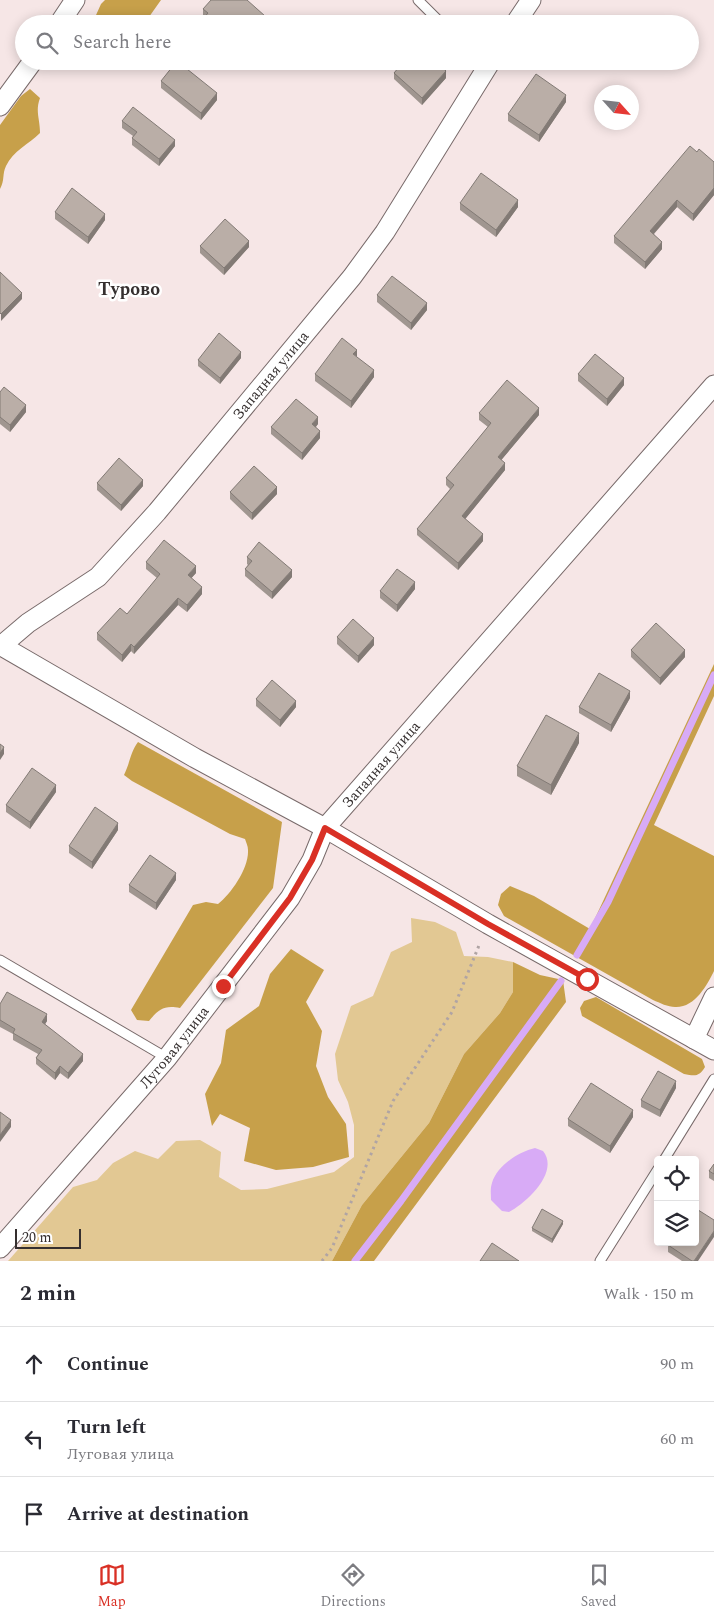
<!DOCTYPE html>
<meta charset="utf-8">
<style>
body{margin:0;font-family:Spectral,serif;background:#f2f2f3;color:#2b2b33}
.controls{position:absolute;right:15px;bottom:15px;display:grid;overflow:hidden;border-radius:5px;box-shadow:0 2px 12px #0003}
.controls button{width:45px;height:45px;display:grid;place-items:center;padding:0;border:0;border-bottom:1px solid #e1e1e2;background:#fff;color:#2b2b33;font:25px sans-serif}
.compass{position:absolute;left:594px;top:85px;width:45px;height:45px;border-radius:50%;background:#fff;box-shadow:0 2px 12px #0003;rotate:117deg}
.scale{position:absolute;left:15px;bottom:12px;width:66px;box-sizing:border-box;padding-left:5px;border:2px solid #352f2f;border-top:0;font-size:14px;line-height:18px;white-space:nowrap;color:#352f2f;-webkit-text-stroke:4px #fff;paint-order:stroke}
.stop{position:absolute;width:15px;height:15px;margin:-11px;border:4px solid #d93025;border-radius:50%;background:#fff}
.stop.end{background:#d93025;border-color:#fff;box-shadow:0 1px 5px #0008}
.list{margin:0;padding:0;list-style:none}
h2{display:flex;justify-content:space-between;align-items:center;height:65px;margin:0;padding:0 20px;font-size:21px}
h2 small{font-size:16px;font-weight:400;color:#7c7c81}
.list li{display:grid;grid-template-columns:32px 1fr auto;gap:15px;align-items:center;box-sizing:border-box;height:75px;padding:0 20px;border-top:1px solid #e1e1e2}
.list b{display:block;font-size:19px;white-space:nowrap}
.list p{margin:0;font-size:16px;white-space:nowrap;color:#7c7c81}
.list em{font-size:16px;font-style:normal;color:#7c7c81}
.icon{flex:none;width:28px;height:28px;fill:none;stroke:currentColor;stroke-width:2;stroke-linecap:round;stroke-linejoin:round}
.map{position:relative;flex:none;width:714px;height:1261px;overflow:hidden}
.search{position:absolute;background:#fff;box-shadow:0 2px 12px #0003;left:15px;right:15px;top:15px;height:55px;display:flex;align-items:center;gap:12px;box-sizing:border-box;padding:0 18px;border-radius:28px;color:#7c7c81;font-size:19px}
.sheet{height:290px;background:#fff}
nav{display:flex;justify-content:space-around;align-items:center;box-sizing:border-box;height:70px;border-top:1px solid #e1e1e2;background:#fff;font-size:14px;color:#7c7c81}
nav a{display:grid;justify-items:center;gap:2px}
nav .on{color:#d93025}
.map>svg:first-child{display:block}
.green{fill:#e2c893}
.forest{fill:#c7a04a}
.water{fill:#d8abf6}
.lines{fill:none;stroke-linecap:round;stroke-linejoin:round}
.stream{stroke:#d8abf6;stroke-width:7}
.service-casing{stroke:#786a6a;stroke-width:11}
.minor-casing{stroke:#786a6a;stroke-width:21}
.path{stroke:#b0a4a4;stroke-width:3;stroke-dasharray:2.5 4;stroke-linecap:butt}
.service{stroke:#fff;stroke-width:9}
.minor{stroke:#fff;stroke-width:19}
.wall{fill:#a09690}
.shaded-wall{fill:#827a75}
.building{fill:#baaea7;stroke:#827a75}
.route{stroke:#d93025;stroke-width:6}
.labels{text-anchor:middle;stroke-width:5;stroke-linejoin:round;paint-order:stroke}
.street-label{font-size:15px;fill:#352f2f;stroke:#fff}
.quarter-label{font-size:18px;font-weight:bold;fill:#352f2f;stroke:#fff}
</style>
<div class="map">
<svg width="714" height="1261" viewBox="0 0 714 1261">
<rect width="100%" height="100%" fill="#f6e6e6"/>
<path class="green" d="M411,918l24,4 21,10 8,24 24,1 25,5v30l-13,21 -36,41 -35,69 -67,82 -30,56h-324l65,-74 24,-7 16,-17 22,-12 23,8 18,-18 24,-1 21,12 -2,25 22,13 26,-1 67,-17 20,-15v-32l-6,-23 -10,-22 -3,-26 16,-48 22,-10 18,-44 21,-10z"/>
<path class="forest" d="M105,0h56l-17,24h-52l9,-20z
M30,89l10,9c-5,13 0,21 0,35 -11,11 -27,18 -34,33 -4,8 -1,14 -6,23v-64l21,-29z
M714,664v32l-60,129 60,31v115c-7,14 -19,37 -39,36 -7,0 -15,-4 -22,-7l-149,-84 -6,-11 3,-11 9,-8 24,10 56,33z
M138,742l144,80 -9,66 -93,120c-16,-3 -21,1 -31,13l-12,-1 -6,-10 62,-105 13,-3 12,2c13,-10 31,-36 30,-54 0,-4 -2,-8 -3,-11l-15,-5 -98,-53 -8,-6c6,-12 6,-22 14,-33z
M291,949l33,21 -18,32 16,29 -6,35 12,31 18,27 3,33 -36,10 -37,3 -32,-9 6,-33 -30,-14 -8,12 -7,-32 16,-31 5,-33 33,-24 11,-32z
M513,962l27,13 23,5 3,22 -192,259h-42l30,-56 67,-82 35,-69 36,-41 13,-21z
M596,997l106,62 3,8c-6,10 -10,9 -21,7l-102,-58 -2,-8 4,-7z"/>
<path class="water" d="M535,1148l8,3c17,21 -17,52 -34,61l-7,-1 -11,-11c0,-6 -1,-11 1,-17 5,-17 26,-31 43,-35z"/>
<g class="lines">
<path class="stream" d="M577,955l31,-53 106,-227
M355,1261l46,-60 160,-220"/>
<g class="service-casing">
<path id="service" d="M418,0l24,24
M0,960l167,98
M664,1160l50,-81
M600,1261l58,-92"/>
</g>
<g class="minor-casing">
<g id="minor">
<path d="M59,24l16,-24"/>
<path d="M515,24l16,-24"/>
<path d="M0,106l33,-45"/>
<path d="M0,645l195,113 130,70 163,96 226,126"/>
<path id="s1" d="M1,646l27,-23 70,-46 59,-65 195,-235 33,-45 106,-171"/>
<path d="M694,1039l20,-42"/>
<path id="s2" d="M0,1248l167,-190 123,-160 22,-38 13,-32 389,-443"/>
</g>
</g>
<path class="path" d="M322,1261l10,-13 61,-147 59,-89 28,-69"/>
<use href="#service" class="service"/>
<use href="#minor" class="minor"/>
</g>
<path class="wall" d="M203,9l71,15h-72v-4l3,-3 -2,-2z
M394,73l52,5 -24,27 -28,-26z
M161,81l56,19 -16,20 -40,-32z
M566,102l-27,40 -31,-21v-7z
M122,121l53,25 -16,20 -27,-21v-7l1,-2 -11,-8z
M697,152l17,10v33l-21,26 -16,-14 -23,27 8,15 -17,20 -31,-26v-7z
M460,203l58,4 -22,30 -36,-27z
M55,212l50,8 -17,24 -33,-25z
M200,246l49,1 -25,28 -24,-22z
M377,295l50,15 -16,20 -34,-28z
M357,357l17,20 -23,31 -36,-27v-7z
M241,358l-21,26 -22,-18v-6z
M578,374l46,11 -17,21 -29,-25z
M0,392l26,20 -16,20 -10,-8z
M479,413l60,2 -38,45 4,10 -40,49 18,22 -25,29 -41,-35v-6l33,-40 -4,-4v-7l42,-51 -9,-7z
M318,424l-2,3 4,11 -18,22 -31,-26v-7z
M97,483l46,3 -22,25 -24,-21z
M230,492l47,2 -25,26 -22,-21z
M247,557l45,20 -20,22 -27,-23v-7l3,-4 -1,-1z
M146,562l50,11 -5,5 11,16 -15,18 -9,-7 -44,49 -3,-3 -9,11 -25,-22v-7l30,-19 30,-36 -11,-9z
M415,589l-18,23 -17,-14v-7z
M337,637l37,8 -16,18 -21,-19z
M631,650l54,7 -25,28 -29,-28z
M630,698l-19,34 -32,-19v-6z
M256,699l40,8 -16,20 -24,-21z
M579,743l-28,52 -34,-19v-10z
M56,792l-26,37 -24,-17v-7z
M118,830l-26,39 -23,-16v-7z
M176,880l-20,30 -27,-18v-7z
M0,1004l47,17 -2,3 38,37 -15,18 -8,-6 -5,7 -19,-16v-6l2,-4 -25,-14v-6l-13,-7z
M676,1088l-16,29 -19,-10v-7z
M633,1117l-23,36 -42,-27v-7z
M714,1164v17l-5,-3v-7z
M563,1224l-11,19 -20,-12v-3z
M668,1245l30,16h-16l-14,-9z"/>
<path class="shaded-wall" d="M446,71v7l-24,27v-7z
M217,93v7l-16,20v-7z
M566,95v7l-27,40v-7z
M175,140v6l-16,20v-7z
M714,188v7l-21,26v-7z
M518,200v7l-22,30v-7z
M677,200v7l-27,31v-7z
M105,214v6l-17,24v-7z
M249,241v6l-25,28v-7z
M662,242v7l-17,20v-7z
M22,293v6l-21,22v-7z
M427,303v7l-16,20v-7z
M357,350v7l-4,-3z
M241,352v6l-21,26v-6z
M374,370v7l-23,31v-7z
M624,378v7l-17,21v-7z
M26,405v7l-16,20v-7z
M539,408v7l-41,49v-7z
M318,417v7l-6,7v-7z
M320,431v7l-18,22v-7z
M505,463v7l-43,53v-7z
M143,480v6l-22,25v-6z
M277,487v7l-25,26v-7z
M483,534v7l-25,29v-7z
M196,566v7l-8,9v-7z
M292,570v7l-20,22v-7z
M415,582v7l-18,23v-7z
M202,587v7l-15,18v-7z
M178,598v7l-44,49v-7z
M374,638v7l-16,18v-7z
M131,644v7l-9,11v-7z
M685,650v7l-25,28v-7z
M630,691v7l-19,34v-7z
M296,701v6l-16,20v-7z
M579,733v10l-28,52v-10z
M4,747v7l-4,6v-7z
M56,785v7l-26,37v-7z
M118,823v7l-26,39v-7z
M176,873v7l-20,30v-7z
M47,1014v7l-5,8v-7z
M83,1054v7l-15,18v-6z
M60,1066v7l-5,7v-7z
M676,1081v7l-16,29v-7z
M633,1110v7l-23,36v-7z
M11,1120v7l-11,15v-7z
M563,1221v3l-11,19v-4z
M714,1231v6l-16,24h-4z"/>
<path class="building" d="M211,0h36l27,24h-67l-5,-4 6,-7 -5,-4z
M177,61l40,32 -16,20 -40,-32z
M404,61h31l11,10 -24,27 -28,-25z
M536,74l30,21 -27,40 -31,-21z
M133,107l42,33 -16,19 -27,-21 5,-6 -15,-11z
M690,146l7,6 2,-3 15,13v26l-21,26 -16,-14 -27,31 12,11 -17,20 -31,-26z
M481,173l37,27 -22,30 -36,-27z
M72,188l33,26 -17,23 -33,-25z
M225,219l24,22 -25,27 -24,-22z
M0,272l22,21 -21,21 -1,-1z
M392,276l35,27 -16,20 -34,-28z
M219,333l22,19 -21,26 -22,-18z
M342,338l15,12 -4,4 21,16 -23,31 -36,-27z
M595,354l29,24 -17,21 -29,-25z
M507,380l32,28 -41,49 7,6 -43,53 21,18 -25,29 -41,-34 37,-44 -8,-7 45,-55 -12,-10z
M4,387l22,18 -16,20 -10,-8v-25z
M296,399l22,18 -6,7 8,7 -18,22 -31,-26z
M119,458l24,22 -22,25 -24,-22z
M254,466l23,21 -25,26 -22,-21z
M164,540l32,26 -8,9 14,12 -15,18 -9,-7 -44,49 -3,-3 -9,11 -25,-22 23,-25 7,6 33,-40 -14,-12z
M259,542l33,28 -20,22 -27,-23 7,-8 -5,-4z
M397,569l18,13 -18,23 -17,-14z
M353,619l21,19 -16,18 -21,-19z
M656,623l29,27 -25,28 -29,-28z
M599,673l31,18 -19,34 -32,-18z
M272,680l24,21 -16,19 -24,-21z
M546,715l33,18 -28,52 -34,-19z
M0,744l4,3 -4,6z
M32,768l24,17 -26,37 -24,-17z
M95,807l23,16 -26,39 -23,-16z
M150,855l26,18 -20,30 -27,-18z
M7,992l40,22 -5,8 41,32 -15,19 -8,-7 -5,7 -19,-15 6,-8 -29,-17 2,-4 -15,-9v-16z
M658,1071l18,10 -16,29 -19,-10z
M591,1083l42,27 -23,36 -42,-27z
M0,1112l11,8 -11,15z
M714,1164v10l-5,-3z
M695,1208l19,12v11l-20,30h-2l-24,-16 1,-3h26z
M542,1209l21,12 -11,18 -20,-11z
M492,1243l27,18h-39z"/>
<g class="lines">
<path class="route" d="M223,986l67,-88 22,-38 13,-32 163,96 99,55"/>
</g>
<g class="labels">
<g class="street-label">
<text dy="5" stroke="none"><textPath href="#s1" startOffset="385">Западная улица</textPath></text>
<text dy="5" stroke="none"><textPath href="#s2" startOffset="618">Западная улица</textPath></text>
<text dy="5" stroke="none"><textPath href="#s2" startOffset="266">Луговая улица</textPath></text>
</g>
<g class="quarter-label">
<text x="129" y="295">Турово</text>
</g>
</g>
</svg>
<div class="controls">
<button><svg class="icon" aria-label="locate" viewBox="0 0 24 24"><circle cx="12" cy="12" r="6"/><path d="M12 2v4M12 18v4M2 12h4M18 12h4"/></svg></button>
<button><svg class="icon" aria-label="layers" viewBox="0 0 24 24"><path d="M12 4l9 5-9 5-9-5zM3 14l9 5 9-5"/></svg></button>
</div>
<svg class="compass" viewBox="-18 -18 36 36"><path d="M0-13l5 13h-10z" fill="#e53935"/><path d="M0 13l5-13h-10z" fill="#7c7c81"/></svg>
<div class="scale">20 m</div>
<div class="stop" style="left:587px;top:979px"></div>
<div class="stop end" style="left:223px;top:986px"></div>
<div class="search"><svg class="icon" aria-label="search" viewBox="0 0 24 24"><circle cx="10" cy="10" r="6"/><path d="M15 15l6 6"/></svg>Search here</div>
</div>
<section class="sheet">
<h2>2 min<small>Walk · 150 m</small></h2>
<ul class="list">
<li><svg class="icon" aria-label="ahead" viewBox="0 0 24 24"><path d="M12 20V5M6 11l6-6 6 6"/></svg><div><b>Continue</b></div><em>90 m</em></li>
<li><svg class="icon" aria-label="left" viewBox="0 0 24 24"><path d="M17 20v-9H6M10 6l-5 5 5 5"/></svg><div><b>Turn left</b><p>Луговая улица</p></div><em>60 m</em></li>
<li><svg class="icon" aria-label="arrive" viewBox="0 0 24 24"><path d="M6 21V4h12l-3 4 3 4H6"/></svg><div><b>Arrive at destination</b></div></li>
</ul>
</section>
<nav>
<a class="on"><svg class="icon" aria-label="map" viewBox="0 0 24 24"><path d="M3 6l6-2 6 2 6-2v14l-6 2-6-2-6 2zM9 4v14M15 6v14"/></svg>Map</a>
<a><svg class="icon" aria-label="directions" viewBox="0 0 24 24"><path d="M12 3l9 9-9 9-9-9zM9 14v-3h6M13 9l2 2-2 2"/></svg>Directions</a>
<a><svg class="icon" aria-label="saved" viewBox="0 0 24 24"><path d="M7 4h10v16l-5-4-5 4z"/></svg>Saved</a>
</nav>
